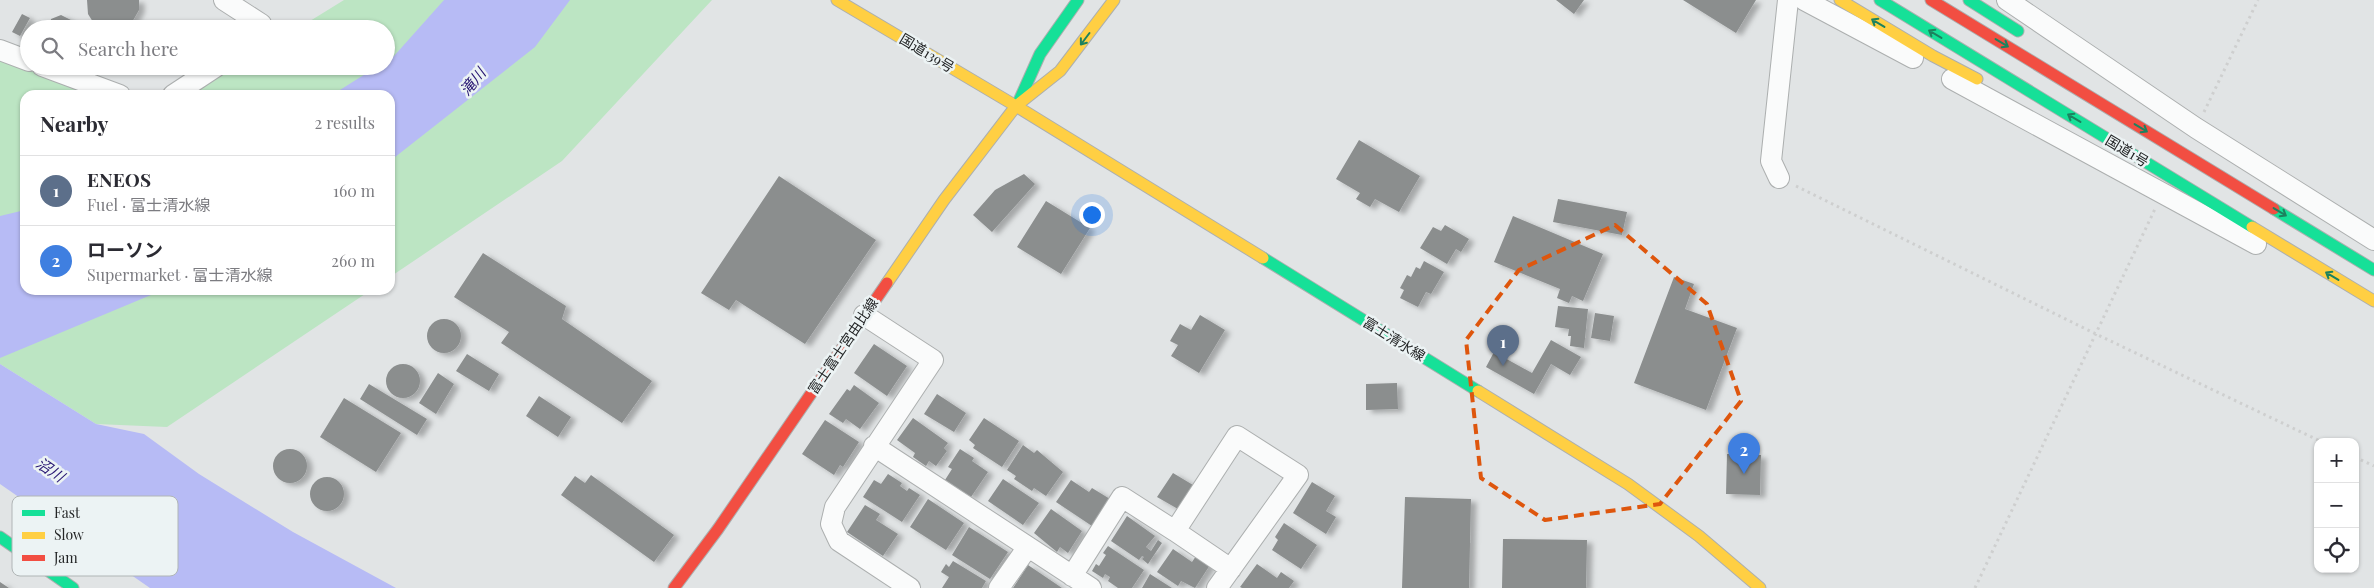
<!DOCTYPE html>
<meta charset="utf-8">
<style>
body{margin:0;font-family:"Playfair Display","Noto Sans JP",serif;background:#f2f2f3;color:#2b2b33}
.controls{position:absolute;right:15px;bottom:15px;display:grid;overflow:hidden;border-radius:10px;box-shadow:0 1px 4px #0004}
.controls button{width:45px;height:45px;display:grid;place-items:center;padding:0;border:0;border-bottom:1px solid #e1e1e2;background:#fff;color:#2b2b33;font:25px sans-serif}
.you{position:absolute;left:1091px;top:214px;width:18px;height:18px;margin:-12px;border:4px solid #fff;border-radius:50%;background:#1a73e8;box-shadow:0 0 0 8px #1a73e833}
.badge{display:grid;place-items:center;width:32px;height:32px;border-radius:50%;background:#7c3aed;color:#fff;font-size:16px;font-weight:700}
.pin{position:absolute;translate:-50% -41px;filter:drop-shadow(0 1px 2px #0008)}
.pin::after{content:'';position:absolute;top:26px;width:18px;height:15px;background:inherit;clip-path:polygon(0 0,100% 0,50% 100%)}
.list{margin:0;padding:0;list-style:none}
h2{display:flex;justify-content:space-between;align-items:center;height:65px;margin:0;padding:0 20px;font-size:21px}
h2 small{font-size:16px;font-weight:400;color:#7c7c81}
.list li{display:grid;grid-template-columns:32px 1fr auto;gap:15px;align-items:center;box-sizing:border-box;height:70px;padding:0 20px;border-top:1px solid #e1e1e2}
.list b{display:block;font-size:19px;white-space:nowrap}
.list p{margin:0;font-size:16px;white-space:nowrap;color:#7c7c81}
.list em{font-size:16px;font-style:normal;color:#7c7c81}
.icon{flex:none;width:28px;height:28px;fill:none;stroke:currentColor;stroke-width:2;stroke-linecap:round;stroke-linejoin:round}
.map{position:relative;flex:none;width:2374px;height:588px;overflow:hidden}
.search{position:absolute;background:#fff;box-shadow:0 1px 4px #0004;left:20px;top:20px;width:375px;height:55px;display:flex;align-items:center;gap:12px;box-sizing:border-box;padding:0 18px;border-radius:28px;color:#7c7c81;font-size:19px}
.panel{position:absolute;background:#fff;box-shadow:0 1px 4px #0004;left:20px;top:90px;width:375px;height:205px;border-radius:15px}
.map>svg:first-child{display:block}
.green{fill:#bce5c3}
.water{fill:#b7bbf5}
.building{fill:#8b8e8e;filter:url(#shadow)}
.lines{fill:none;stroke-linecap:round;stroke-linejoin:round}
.street-casing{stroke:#acafaf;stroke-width:22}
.fast-casing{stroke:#acafaf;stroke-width:13}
.slow-casing{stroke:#acafaf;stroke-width:13}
.jam-casing{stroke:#acafaf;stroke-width:13}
.path{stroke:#cecfcf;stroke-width:3;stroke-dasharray:2.5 4;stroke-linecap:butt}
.street{stroke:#fafbfb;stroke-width:20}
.fast{stroke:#16e098;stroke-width:11}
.slow{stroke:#ffcf43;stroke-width:11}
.jam{stroke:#f24e42;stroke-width:11}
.oneway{stroke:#1c825f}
.marked{fill:none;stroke:#de560d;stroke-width:4;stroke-dasharray:10 6;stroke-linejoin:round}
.labels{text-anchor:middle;stroke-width:5;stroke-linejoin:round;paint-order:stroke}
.street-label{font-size:14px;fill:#232526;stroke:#ecf3f4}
.water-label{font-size:15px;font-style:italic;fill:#251371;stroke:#ecf3f4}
.key{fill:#ecf3f4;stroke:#b0b5b6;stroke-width:1}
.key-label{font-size:14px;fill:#232526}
</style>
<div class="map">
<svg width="2374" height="588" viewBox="0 0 2374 588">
<defs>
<filter id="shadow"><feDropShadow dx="5.5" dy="3" stdDeviation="2.5" flood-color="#0004"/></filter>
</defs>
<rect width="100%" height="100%" fill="#e1e4e5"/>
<path class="green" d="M344,0h368l-150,161 -172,116v-182h-206l51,-29h151v-37h-89z
M0,60l8,4 98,31h-81v195h346l-204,137 -71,-3 -96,-60z"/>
<path class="water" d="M444,0h126l-35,47 -145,114v-66h-58l46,-29h8v-5l8,-5z
M25,210v80h138l-163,68v-142z
M0,364l96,60 48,10 55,40 94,58 103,56h-246l-150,-104z"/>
<path class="building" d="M87,0h52v10l-8,14 -7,5h-21l-10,-7 -5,-8z
M1556,0h28l-10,14z
M1683,0h73l-20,33z
M22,14l8,4 -10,18 -8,-4z
M61,15l10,5 1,9h-23l2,-10z
M1359,140l61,36 -21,36 -24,-13 -5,8 -14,-8 4,-6 -24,-14z
M1024,174l11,10 -43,48 -19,-17 22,-25z
M779,176l97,64 -71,104 -69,-44 -7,10 -28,-17z
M1558,199l69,13 -5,23 -69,-13z
M1046,201l44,27 -29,46 -44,-27z
M1513,216l90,38 -20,47 -11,-5 -3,7 -12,-5 3,-9 -66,-27z
M1445,225l24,14 -8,13 -5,-3 -9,15 -27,-16 13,-21 8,4z
M483,253l83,53 -4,13 90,62 -30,42 -121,-80 8,-11 -55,-35z
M1424,261l20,11 -13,22 -5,-2 -8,15 -18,-9 4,-8 -4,-2 7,-13 4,2 5,-10 4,2z
M1674,277l20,7 -9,25 52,19 -31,82 -72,-27z
M1558,306l30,3 -4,39 -14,-2 1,-10h-3l1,-7 -14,-2z
M1595,313l19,3 -4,25 -19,-3z
M1200,315l25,15 -26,43 -28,-17 7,-11 -8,-4 10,-17 11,6z
M427 336a17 17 0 1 1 34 0a17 17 0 1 1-34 0Z
M1551,340l30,17 -11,18 -19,-11 -17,30 -48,-27 8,-15 38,21z
M874,344l33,22 -20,30 -33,-23z
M467,354l32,20 -10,17 -33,-20z
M386 381a17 17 0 1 1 34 0a17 17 0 1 1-34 0Z
M438,373l16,11 -18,30 -17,-11z
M1397,383l1,26 -32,1v-26z
M369,384l58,35 -10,16 -57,-36z
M854,385l25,18 -19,26 -14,-10 -3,4 -14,-9 18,-25 3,2z
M937,394l29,19 -12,19 -30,-18z
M539,396l32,21 -13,20 -32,-21z
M344,398l57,35 -25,39 -56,-35z
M913,418l35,25 -4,5 3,3 -11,15 -7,-5 -3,5 -13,-9 2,-4 -18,-13z
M984,418l35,23 -17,26 -29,-19 2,-3 -6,-5z
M825,420l34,22 -16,25 -3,-2 -6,10 -32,-21z
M1023,445l11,8 3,-3 26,22 -17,24 -12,-8 -2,3 -18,-12 2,-3 -9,-6z
M960,449l14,9 -2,3 16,11 -17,25 -26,-17 7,-11 -4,-2z
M273 466a17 17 0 1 1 34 0a17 17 0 1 1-34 0Z
M1727,454l34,1 -1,40 -34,-1z
M1173,473l20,12 -15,24 -21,-12z
M888,474l14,9 -2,3 7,5 2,-3 11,7 -18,27 -39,-25 11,-17 7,4z
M591,475l83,60 -20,27 -93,-67 14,-19 10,7z
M310 494a17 17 0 1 1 34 0a17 17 0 1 1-34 0Z
M1003,479l36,24 -16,22 -35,-24z
M1071,480l18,12 3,-4 18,11 -18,27 -36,-24z
M1312,482l23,14 -9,15 10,6 -10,17 -33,-21z
M1405,497l66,2 -2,89h-67z
M928,499l36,24 -18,27 -36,-23z
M865,505l15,9 -4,6 22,14 -15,22 -36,-24z
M1051,509l31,22 -14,22 -8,-6 -3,5 -23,-19z
M1127,516l28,20 -9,11 5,4 7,-11 4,3 -14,21 -6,-5 2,-2 -2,-1 -3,4 -28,-19z
M1284,523l33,22 -16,24 -29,-19 6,-10 -3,-3z
M969,527l39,25 -18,27 -38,-24z
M1503,539l84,1 -1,48h-84z
M1108,546l36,24 -12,18h-14l-10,-7 2,-4 -5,-3 -2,4 -11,-7 4,-7 3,2 7,-11 -3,-2z
M1173,549l19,13 4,-6 14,9 -15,23 -14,-7 -3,5 -21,-14z
M953,561l33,20 -4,7h-40l7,-11 -8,-5 5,-8 3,3z
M1257,564l20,14 4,-6 13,9 -5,7h-47l-2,-1z
M1028,565l34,23h-49z
M1150,574l22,14h-30z
M0,582l9,6h-9z"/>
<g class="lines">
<g class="street-casing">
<path id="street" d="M224,0l37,24v5
M1804,0l109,58
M2007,0l189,128 178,112
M0,50l29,11
M42,66l78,29
M1952,79l304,165
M173,95l44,-29
M1779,178l-8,-17 17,-161
M864,315l69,45 -98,147 -4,17 8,17 71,47
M874,446l217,142
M1072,576l50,-79 53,34
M999,588l28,-40
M1217,588l81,-113 -61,-39 -62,95 56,38"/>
</g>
<g class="fast-casing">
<path id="fast" d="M1880,0l372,227
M1969,0l49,31
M1019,101l21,-47 38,-54
M2274,209l100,61
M1263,258l215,133
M0,537l73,51"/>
</g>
<g class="slow-casing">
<path id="slow" d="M837,0l179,106
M1840,0l93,56 44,23
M1016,106l247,152
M1016,106l44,-35 54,-71
M2252,227l122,74
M887,283l57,-83 72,-94
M1478,391l150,93 71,52 61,52"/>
</g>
<g class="jam-casing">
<path id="jam" d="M1931,0l343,209
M674,588l44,-59 169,-246"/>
</g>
<path class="path" d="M2204,112l54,-112
M1796,186l302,149 224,107
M2355,457l19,9
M1975,588l180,-379"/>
<use href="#street" class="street"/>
<use href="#fast" class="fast"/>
<use href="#slow" class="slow"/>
<use href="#jam" class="jam"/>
</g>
<defs><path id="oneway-shaft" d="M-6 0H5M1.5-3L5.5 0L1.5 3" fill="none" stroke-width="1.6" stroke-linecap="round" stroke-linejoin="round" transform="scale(1.25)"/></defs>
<g class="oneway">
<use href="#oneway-shaft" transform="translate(1878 23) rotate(-149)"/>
<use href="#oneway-shaft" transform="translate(1935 34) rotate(-149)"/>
<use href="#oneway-shaft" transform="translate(1085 39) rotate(127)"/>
<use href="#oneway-shaft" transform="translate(2002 43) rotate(31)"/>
<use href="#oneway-shaft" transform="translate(2074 118) rotate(-149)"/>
<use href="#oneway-shaft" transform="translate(2141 128) rotate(31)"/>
<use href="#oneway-shaft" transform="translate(2280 212) rotate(31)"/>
<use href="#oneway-shaft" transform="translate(2332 276) rotate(-149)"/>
</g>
<path class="marked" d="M1615,225l92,79 34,97 -81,103 -115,16 -64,-42 -15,-138 53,-70z"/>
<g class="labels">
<g class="street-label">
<text transform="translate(927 53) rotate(31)" y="5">国道139号</text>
<text transform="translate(2127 151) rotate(31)" y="5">国道1号</text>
<text transform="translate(1394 339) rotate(32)" y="5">富士清水線</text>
<text transform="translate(843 346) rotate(-56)" y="5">富士富士宮由比線</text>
</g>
<g class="water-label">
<text transform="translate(473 82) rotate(-51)" y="5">滝川</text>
<text transform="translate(50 470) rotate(34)" y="5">沼川</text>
</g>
</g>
<rect x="12" y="496" width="166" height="80" rx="8" class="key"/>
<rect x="22" y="510" width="23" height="6" fill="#16e098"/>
<rect x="22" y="532" width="23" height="7" fill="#ffcf43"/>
<rect x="22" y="555" width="23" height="6" fill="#f24e42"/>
<g class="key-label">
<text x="54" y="518">Fast</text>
<text x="54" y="540">Slow</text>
<text x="54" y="563">Jam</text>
</g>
</svg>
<div class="controls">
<button>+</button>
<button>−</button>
<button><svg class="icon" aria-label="locate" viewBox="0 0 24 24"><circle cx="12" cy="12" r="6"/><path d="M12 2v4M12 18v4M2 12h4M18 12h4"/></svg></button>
</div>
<div class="you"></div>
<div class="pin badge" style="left:1503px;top:366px;background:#5c6f8a">1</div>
<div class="pin badge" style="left:1744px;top:474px;background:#3f7fe0">2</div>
<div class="search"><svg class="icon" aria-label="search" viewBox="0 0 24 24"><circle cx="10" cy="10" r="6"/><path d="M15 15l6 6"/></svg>Search here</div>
<section class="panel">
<h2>Nearby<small>2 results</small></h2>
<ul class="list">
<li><span class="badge" style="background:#5c6f8a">1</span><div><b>ENEOS</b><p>Fuel · 富士清水線</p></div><em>160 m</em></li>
<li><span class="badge" style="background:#3f7fe0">2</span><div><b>ローソン</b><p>Supermarket · 富士清水線</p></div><em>260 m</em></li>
</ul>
</section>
</div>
